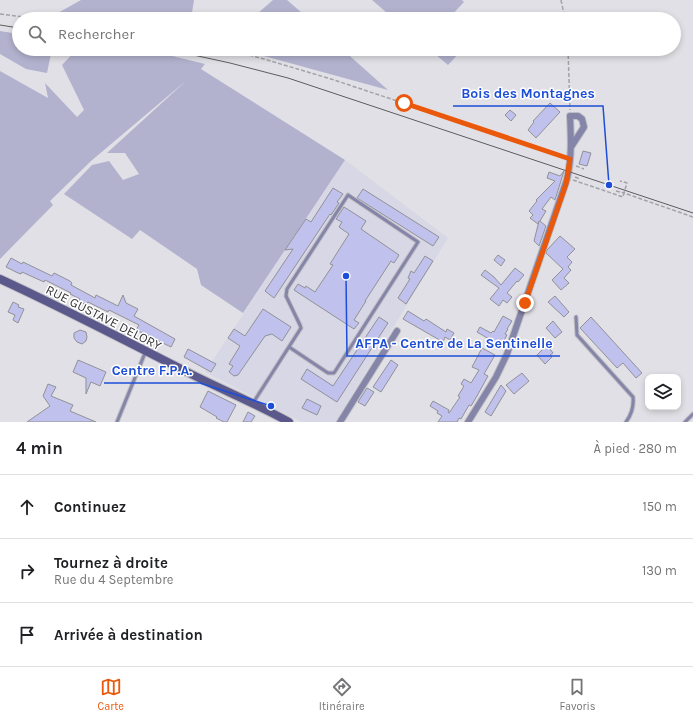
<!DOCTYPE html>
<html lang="fr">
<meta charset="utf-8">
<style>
body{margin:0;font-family:Karla,sans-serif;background:#f2f2f2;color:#202124}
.controls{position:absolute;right:12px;bottom:12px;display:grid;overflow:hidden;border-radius:8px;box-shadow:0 2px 6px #0003}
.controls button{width:36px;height:36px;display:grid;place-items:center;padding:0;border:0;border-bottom:1px solid #e0e0e0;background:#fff;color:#202124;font:20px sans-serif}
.stop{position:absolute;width:12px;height:12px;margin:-9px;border:3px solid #ea580c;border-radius:50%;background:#fff}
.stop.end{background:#ea580c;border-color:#fff;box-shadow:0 1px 4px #0008}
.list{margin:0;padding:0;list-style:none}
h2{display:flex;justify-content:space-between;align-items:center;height:52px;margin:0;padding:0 16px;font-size:17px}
h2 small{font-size:13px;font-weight:400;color:#757577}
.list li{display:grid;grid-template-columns:26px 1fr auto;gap:12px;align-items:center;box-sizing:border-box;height:64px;padding:0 16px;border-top:1px solid #e0e0e0}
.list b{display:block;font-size:15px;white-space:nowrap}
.list p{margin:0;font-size:13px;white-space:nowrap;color:#757577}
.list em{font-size:13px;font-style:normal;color:#757577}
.icon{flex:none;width:22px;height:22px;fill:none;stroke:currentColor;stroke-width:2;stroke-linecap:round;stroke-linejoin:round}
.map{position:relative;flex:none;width:693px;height:422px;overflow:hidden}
.search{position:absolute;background:#fff;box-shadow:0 2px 6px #0003;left:12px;right:12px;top:12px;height:44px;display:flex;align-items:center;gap:10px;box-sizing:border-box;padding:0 14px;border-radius:22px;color:#757577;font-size:15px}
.sheet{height:244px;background:#fff}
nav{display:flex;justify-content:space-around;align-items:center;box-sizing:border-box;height:56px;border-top:1px solid #e0e0e0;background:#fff;font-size:11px;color:#757577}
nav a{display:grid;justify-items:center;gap:2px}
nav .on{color:#ea580c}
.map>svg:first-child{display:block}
.built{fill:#d7d7e5}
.green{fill:#b2b2ce}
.building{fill:#c1c1ed;stroke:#919197}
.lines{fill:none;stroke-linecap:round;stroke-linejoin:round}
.lane-casing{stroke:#bebec3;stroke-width:5}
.street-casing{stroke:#bebec3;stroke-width:8}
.secondary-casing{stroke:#bebec3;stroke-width:10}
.path{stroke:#a2a2a7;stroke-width:1.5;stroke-dasharray:4 2;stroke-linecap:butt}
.lane{stroke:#8584a9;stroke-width:3}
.street{stroke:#8584a9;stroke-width:6}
.secondary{stroke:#5b588c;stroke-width:8}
.tram{stroke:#5e5e61;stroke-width:1}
.route{stroke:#ea580c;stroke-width:5}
.labels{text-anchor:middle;stroke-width:3;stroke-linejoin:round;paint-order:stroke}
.street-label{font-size:13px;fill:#343436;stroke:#fff}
.leader{fill:none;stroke:#1d4ed8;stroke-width:1.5}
.callout-dot{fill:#1d4ed8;stroke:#fff;stroke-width:1.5}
.callout-label{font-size:14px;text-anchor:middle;font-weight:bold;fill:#1d4ed8;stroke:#fff;stroke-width:3;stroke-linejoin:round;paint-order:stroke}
</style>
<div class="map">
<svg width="693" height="422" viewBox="0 0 693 422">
<rect width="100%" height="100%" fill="#e0e0e6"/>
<path class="built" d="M345,160l103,78 -113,184h-33l-97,-50z"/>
<path class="green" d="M81,0h113l-3,19h-99l-36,-5z
M273,0h14l22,19h-58z
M372,0h90l2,2 -16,17h-54z
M0,31l19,3v15h33l-5,24 -21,-4 -26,-15z
M77,49h52l39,6 37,9 -4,5 144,91 -102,153 -42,-28 -4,-16 -57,-39 -8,9 -68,-45 28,-29 17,-4 14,19 16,-6 -14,-21h-18l80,-73 -96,81 -41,40 3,4 -53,54v-188l48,27 -3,-15 32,34 7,-7 -22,-45z
M238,49h104l46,41z
M429,49h34l-15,16z"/>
<path class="building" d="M550,103l10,9 -24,26 -8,-8 6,-8 -1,-1z
M510,110l6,5 -5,6 -6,-6z
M583,151l8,2 -4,13 -8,-2z
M564,171l-9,29 -4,-3 -9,12 4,2 -6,10 6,5 -7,20 -5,-5 5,-20 -1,3 -8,-6 3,-3 -4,-4 8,-10 -1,-1 19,-19 -8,-3 2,-6 11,4z
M333,188l10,6 -6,8 2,1 -8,12 -1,-1 -56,84 -9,-7 28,-42 -8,1 21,-31 5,3z
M363,189l76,48 -6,9 -76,-48z
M344,207l22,14 -5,8 38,26 -5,8 -3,-2 -26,40h1l-12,19 5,3 -5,6 -60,-39 4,-6 7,4 1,-2 9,6 18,-27 -3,-1 19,-30 -10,-7 3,-5 -6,-3z
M560,236l15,13 -8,8 5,5 -4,5 3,3 -7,8 5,5 -8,7 -9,-10 11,-11 -17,-16 1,-3z
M498,255l7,5 -4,6 -7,-6z
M425,256l8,5 -27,43 -8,-6 12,-19 -2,-1 3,-7 3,2z
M11,258l11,6 1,-2 29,14 2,-3 16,8 2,2 -1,2 24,13 1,-3 22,11 5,-11 3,8 12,6 -4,7 41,23 -4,8 -35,-17 3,-5 -30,-15 -1,2 -20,-10 -2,3 -7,-4 1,-2 -10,-5 1,-1 -26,-13 -1,2 -22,-10 -1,2 -3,-1 -12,-6z
M515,268l9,7 -6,7 -1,-1 -10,12 5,4 -5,6 -4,-3 -4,6 -9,-7 9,-11 -18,-13 4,-5 9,7 7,8z
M555,296l14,16 -5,5 -16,-15z
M13,302l6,3 -1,2 6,2 -6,14 -5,-3 2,-5 -7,-3z
M263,309l28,18 -9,14 -10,-7 -7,2 -27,39 -4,1 -5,-4 4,-6 -4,-2 11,-18 -12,-8 6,-9 11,7z
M408,311l16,10 2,-2 20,13 1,-3 7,4 -4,7 -5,-3 -2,5 -40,-23z
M503,316l9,5 -5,8h1l-3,5 2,1 -6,11 -24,-14 3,-5 11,6 2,-2 1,1z
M379,317l9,6 -51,79 -36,-23 6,-10 26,17z
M591,317l51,56 -6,5 -13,-15 -6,5 -37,-40z
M553,321l9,11 -7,6 -9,-10z
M80,330l6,2 1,5 -1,4 -4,3 -5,-2 -3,-4v-5z
M547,345l6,8 -3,2 2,2 -7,7 -8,-9z
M482,348l13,7 -11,19 4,2 -11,20 -6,10 -2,-1 -8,14 -2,-1 -2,4h-19l4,-6 -5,-3 1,-2 -8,-5 3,-5 16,9 -1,2 1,1 11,-16 -2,-1 6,-10 -3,-2 3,-5 7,4 8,-13 -7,-3z
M188,349l28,15 -5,8 -27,-15z
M78,360l28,12 -6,14 -9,-4 -5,12v-16l-13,-6z
M391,360l7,5 -17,27 -8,-5z
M522,373l7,8 -15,13 -8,-9z
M48,384l8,3 -5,9 22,9 -3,6 26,11h-69l23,-16 -7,-10z
M501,385l5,6 -15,25 -6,-4z
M367,388l7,4 -9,14 -7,-4z
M208,391l28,14 -9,17h-3l-8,-4 1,-1 -17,-10z
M307,399l14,7 -4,9 -15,-7z
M248,412l7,4 -4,6h-8z"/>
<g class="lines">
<g class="lane-casing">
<path id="lane" d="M576,317l1,18 56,62c1,10 -1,17 -7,25
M253,403l48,-75 -1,-3 -14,-29 1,-7 61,-94 70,47 -84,131h-6l-39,-26
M117,422l28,-69
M685,422l8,-8"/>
</g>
<g class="street-casing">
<path id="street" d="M340,422l57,-91
M468,422l28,-45 11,-23 60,-175c5,-21 4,-42 3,-63h8l4,3 2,8 -13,20"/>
</g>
<g class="secondary-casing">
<path id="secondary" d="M0,279c63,29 124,61 185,92 35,18 70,32 104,51"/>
</g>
<path class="path" d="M561,0l4,19
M0,14l41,5
M226,49l38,10 67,20 232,77
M568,49l2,61
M576,166l8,3
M575,177l5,2
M573,180l50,17 1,-4 69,24
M616,191l8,2 3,-10 -7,-2"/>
<use href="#lane" class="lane"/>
<use href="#street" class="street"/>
<use href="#secondary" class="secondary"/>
<path class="tram" d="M0,25l19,3
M166,49l64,14 58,15 405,135"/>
</g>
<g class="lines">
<path class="route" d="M404,103l166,56 -4,25 -41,119"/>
</g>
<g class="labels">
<g class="street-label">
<text transform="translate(104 317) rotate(27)" y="5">RUE GUSTAVE DELORY</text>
</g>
</g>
<path class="leader" d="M609 185L603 106H453M346 276L347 356H560M271 406L200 383H104"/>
<g class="callout-dot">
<circle cx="609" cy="185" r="4"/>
<circle cx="346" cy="276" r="4"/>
<circle cx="271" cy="406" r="4"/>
</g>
<g class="callout-label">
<text x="528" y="98">Bois des Montagnes</text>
<text x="454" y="348">AFPA - Centre de La Sentinelle</text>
<text x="152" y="375">Centre F.P.A.</text>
</g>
</svg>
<div class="controls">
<button><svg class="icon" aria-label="layers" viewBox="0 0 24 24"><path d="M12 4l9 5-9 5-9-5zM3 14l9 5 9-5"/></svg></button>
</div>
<div class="stop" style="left:404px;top:103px"></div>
<div class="stop end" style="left:525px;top:303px"></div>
<div class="search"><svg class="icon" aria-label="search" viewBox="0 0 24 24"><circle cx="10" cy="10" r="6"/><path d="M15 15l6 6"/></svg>Rechercher</div>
</div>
<section class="sheet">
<h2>4 min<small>À pied · 280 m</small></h2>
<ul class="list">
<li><svg class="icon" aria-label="ahead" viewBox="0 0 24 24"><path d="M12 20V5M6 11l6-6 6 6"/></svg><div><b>Continuez</b></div><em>150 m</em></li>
<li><svg class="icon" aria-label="right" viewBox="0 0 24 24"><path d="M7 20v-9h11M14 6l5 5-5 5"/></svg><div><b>Tournez à droite</b><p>Rue du 4 Septembre</p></div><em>130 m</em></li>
<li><svg class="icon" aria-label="arrive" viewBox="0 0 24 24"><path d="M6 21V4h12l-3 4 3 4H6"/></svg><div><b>Arrivée à destination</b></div></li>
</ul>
</section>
<nav>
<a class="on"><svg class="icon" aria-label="map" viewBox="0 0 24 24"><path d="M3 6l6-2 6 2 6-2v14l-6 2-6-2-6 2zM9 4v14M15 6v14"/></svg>Carte</a>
<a><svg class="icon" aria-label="directions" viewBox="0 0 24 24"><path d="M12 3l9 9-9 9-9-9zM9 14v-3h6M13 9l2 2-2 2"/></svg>Itinéraire</a>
<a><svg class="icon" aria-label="saved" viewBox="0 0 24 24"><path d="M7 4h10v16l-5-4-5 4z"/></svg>Favoris</a>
</nav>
